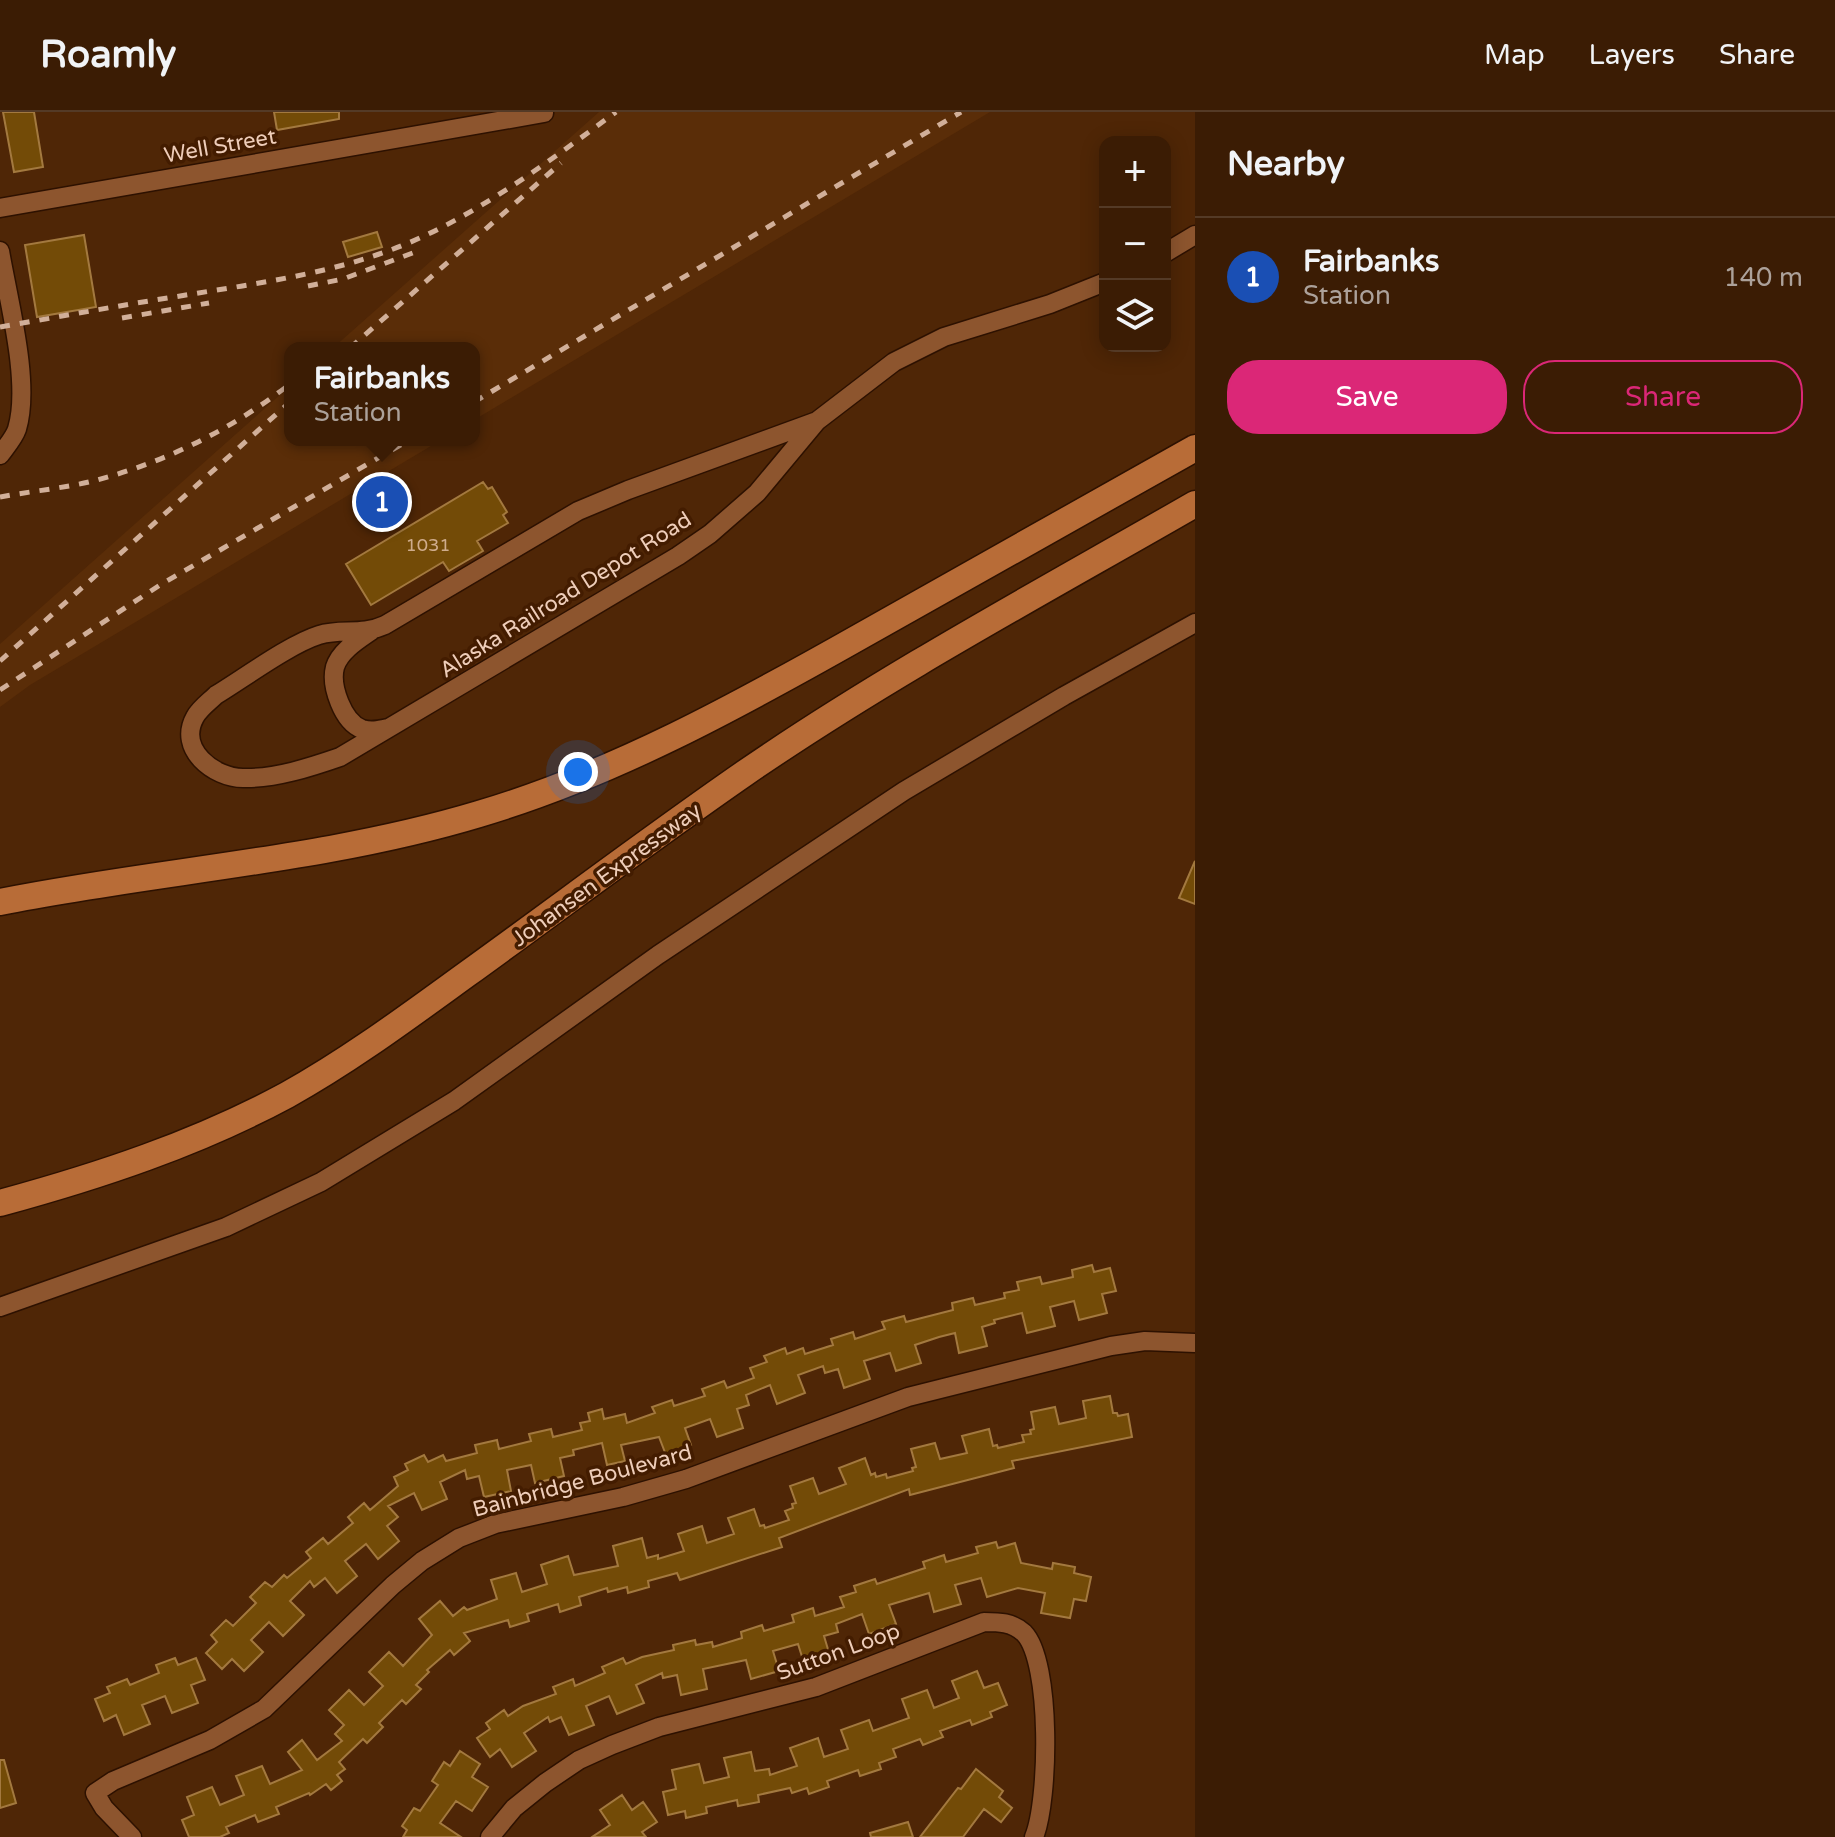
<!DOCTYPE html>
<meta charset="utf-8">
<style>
body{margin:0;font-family:"Varela Round",sans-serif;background:#462913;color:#f1f3f6}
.controls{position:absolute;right:24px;top:24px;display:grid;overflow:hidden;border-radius:16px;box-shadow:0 4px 20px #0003}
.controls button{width:72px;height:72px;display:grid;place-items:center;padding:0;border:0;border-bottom:2px solid #543a26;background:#3b1c04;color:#f1f3f6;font:40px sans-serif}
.you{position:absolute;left:578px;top:660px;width:28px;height:28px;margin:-20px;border:6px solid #fff;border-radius:50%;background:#1a73e8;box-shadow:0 0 0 12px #1a73e833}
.badge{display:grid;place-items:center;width:52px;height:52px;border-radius:50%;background:#db2777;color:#fff;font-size:26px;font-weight:700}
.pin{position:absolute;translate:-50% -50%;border:4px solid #fff;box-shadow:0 2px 8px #0006}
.popup{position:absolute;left:284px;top:230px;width:196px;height:104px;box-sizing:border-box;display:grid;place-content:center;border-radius:16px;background:#3b1c04;filter:drop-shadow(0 2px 6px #0005);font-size:26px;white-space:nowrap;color:#aca19a}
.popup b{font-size:30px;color:#f1f3f6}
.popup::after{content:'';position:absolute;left:50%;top:100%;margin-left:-16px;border:16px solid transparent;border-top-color:#3b1c04}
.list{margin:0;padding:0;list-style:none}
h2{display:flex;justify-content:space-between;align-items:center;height:104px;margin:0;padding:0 32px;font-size:34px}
h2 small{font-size:26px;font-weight:400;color:#aca19a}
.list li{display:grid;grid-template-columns:52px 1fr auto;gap:24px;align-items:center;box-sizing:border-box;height:120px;padding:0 32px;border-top:2px solid #543a26}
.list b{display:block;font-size:30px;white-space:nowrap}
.list p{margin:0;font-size:26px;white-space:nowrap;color:#aca19a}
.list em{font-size:26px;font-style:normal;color:#aca19a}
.actions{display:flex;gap:16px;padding:24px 32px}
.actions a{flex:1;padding:18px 0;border:2px solid #db2777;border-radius:32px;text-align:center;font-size:28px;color:#db2777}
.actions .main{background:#db2777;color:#fff}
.icon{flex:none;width:44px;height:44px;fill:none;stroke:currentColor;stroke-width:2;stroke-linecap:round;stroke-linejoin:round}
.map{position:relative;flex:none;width:1195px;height:1725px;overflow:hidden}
header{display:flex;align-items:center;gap:48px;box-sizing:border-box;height:112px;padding:0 40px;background:#3b1c04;border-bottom:2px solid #543a26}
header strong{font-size:38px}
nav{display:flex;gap:44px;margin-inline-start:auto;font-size:28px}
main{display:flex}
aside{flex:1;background:#3b1c04}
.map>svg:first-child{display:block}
.built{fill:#5a2d08}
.building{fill:#734b07;stroke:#a3793f;stroke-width:2}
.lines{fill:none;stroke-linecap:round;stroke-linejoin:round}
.minor-casing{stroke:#2d1100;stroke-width:21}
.highway-casing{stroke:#2d1100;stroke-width:29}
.minor{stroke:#8d552e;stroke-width:18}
.highway{stroke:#b86c37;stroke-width:26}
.rail{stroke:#d1af99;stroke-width:5;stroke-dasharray:10 10;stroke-linecap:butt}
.labels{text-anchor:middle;stroke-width:7;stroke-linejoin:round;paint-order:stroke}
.number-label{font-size:18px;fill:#cfac8c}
.street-label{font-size:22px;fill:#eecdb9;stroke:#431c00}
</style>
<header>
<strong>Roamly</strong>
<nav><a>Map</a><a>Layers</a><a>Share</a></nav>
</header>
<main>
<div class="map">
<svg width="1195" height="1725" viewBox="0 0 1195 1725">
<rect width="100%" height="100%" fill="#4f2606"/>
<path class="built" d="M599,0h391l-516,308v-72h-141z
M290,274v54h151l-411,245 -30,22v-63z"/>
<path class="building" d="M3,0h31l9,55 -29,5z
M274,0h65v7l-62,11z
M377,120l5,15 -34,10 -5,-15z
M84,123l12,72 -59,10 -12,-72z
M483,370l5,7 4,-2 15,25 -4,3 5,8 -31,18 6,10 -34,20 -6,-9 -72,43 -25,-41z
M1195,749v43l-16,-6z
M1092,1153l2,7 16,-4 6,23 -14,3 5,19 -28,7 -5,-19 -24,6 5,19 -28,7 -5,-20 -28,7 1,3 -13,4 5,19 -28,7 -4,-20 -16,4 -24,8 6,18 -25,8 -6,-18 -26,8 6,18 -26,9 -6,-19 -13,4 -2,-7 -25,9 7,18 -28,11 -7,-19 -24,10 3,10 -12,4 6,19 -26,9 -7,-18 -25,9 6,17 -25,10 -7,-18 -38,8 4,16 -18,4 -5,-22 -29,7 1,5 -14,3 4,18 -29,7 -4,-18 -24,5 4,21 -27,6 -5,-21 -12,3 -2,-9 -25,12 7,17 -25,11 -8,-17 -26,13 10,11 -11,9 12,15 -21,18 -12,-15 -21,17 12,15 -20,17 -12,-15 -11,9 -4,-6 -20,20 14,14 -21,21 -14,-14 -18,18 12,12 -19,19 -12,-12 -10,10 -16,-16 11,-11 -6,-7 15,-15 7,6 23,-23 -6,-6 15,-15 7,5 12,-12 3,3 24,-20 -5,-6 17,-14 5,6 25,-21 -5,-6 16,-14 6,7 28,-24 -4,-9 14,-7 -3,-6 19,-9 4,7 15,-7 3,6 31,-8 -2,-8 22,-5 2,9 32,-8 -2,-7 22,-5 2,8 29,-7 -2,-7 10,-2 -2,-8 14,-4 2,10 21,-5 2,9 28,-10 -3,-6 20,-7 2,6 31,-10 -3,-7 22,-8 3,7 27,-10 -4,-10 17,-6 -3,-6 21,-8 2,6 16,-6 2,6 28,-9 -2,-6 22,-7 2,7 30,-10 -3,-7 22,-6 2,6 47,-12 -1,-7 21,-5 2,7 30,-7 -1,-5 15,-3 -2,-8 23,-5 2,7 31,-7 -1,-7z
M1110,1284l3,17h4l1,3 10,-2 4,23 -120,24 2,7 -104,27 -1,-6 -130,49 3,9 -102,33 -3,-7 -29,8 1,6 -21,6 -1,-6 -19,5 -1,-4 -28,9 2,8 -21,7 -2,-8 -31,10 2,7 -19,6 -2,-7 -44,13 6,8 -16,14 -4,-5 -23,20 2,2 -13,13 5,4 -15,15 -4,-4 -23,23 4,4 -16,16 -4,-4 -24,23 6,7 -8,6 5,6 -11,9 -5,-6 -16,11 -1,-2 -33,14 3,7 -21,8 -3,-7 -29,12 3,6 -9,4h-31l-7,-17 12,-5 -7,-18 25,-10 8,18 24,-10 -8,-19 26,-10 8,18 32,-14 -14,-18 14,-12 15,20 25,-19 -7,-7 9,-9 -15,-15 20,-20 15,15 19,-19 -14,-14 20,-20 14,14 29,-31 -13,-16 21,-18 13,15 11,-9 3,3 30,-11 -6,-19 25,-7 6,19 25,-8 -6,-19 27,-9 6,19 44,-9 -5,-20 29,-8 5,20 11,-3v4l26,-8 -6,-17 24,-8 5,17 27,-9 -6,-16 26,-9 6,17 4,-1 1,3 24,-8 -4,-9 8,-3 -1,-4 4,-1 -6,-17 23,-8 6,16 27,-10 -7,-16 26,-10 6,17 4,-2 1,4 10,-3 1,4 26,-7 -1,-3 4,-1 -5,-18 24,-6 5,16 27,-6 -5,-17 27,-7 4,17 4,-1 1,3 26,-6 -2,-7 9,-1 -1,-4 4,-1 -3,-17 24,-5 4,17 27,-6 -3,-17z
M996,1430l2,6 17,-5 6,20 31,6 1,-6 22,4 -1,6 17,4 -5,24 -12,-2 -4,19 -29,-5 4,-20 -27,-5 -31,9 -6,-19 -26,7 6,19 -27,8 -5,-19 -40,12 7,19 -27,10 -7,-20 -26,10 2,8 -14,4 6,20 -26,7 -6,-19 -25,7 6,20 -28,8 -5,-19 -43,9 4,20 -26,6 -4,-20 -14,3 -1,-5 -26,12 8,18 -27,11 -8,-18 -23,10 8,19 -25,10 -8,-18 -11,5 -2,-5 -24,16 12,18 -24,16 -12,-18 -10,8 -13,-19 13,-9 -4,-6 18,-13 4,6 15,-10 33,-12 -3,-7 20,-8 2,7 30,-13 -3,-6 21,-9 3,6 16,-7 32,-7 -1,-5 22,-5 1,5 16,-3 1,5 29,-9 -1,-6 21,-7 2,6 30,-9 -2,-7 21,-7 2,8 29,-9 -4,-10 16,-5 -2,-6 21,-7 2,5 48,-16 -2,-6 21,-7 2,7 32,-9 -2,-6z
M175,1546l3,7 18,-7 9,22 -14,5 7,18 -26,10 -7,-17 -23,9 8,19 -26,11 -8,-20 -12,6 -9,-22 15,-6 -3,-6 20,-8 3,6 29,-12 -3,-8z
M977,1559l7,17 14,-5 9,22 -17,7 2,5 -20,8 -2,-5 -30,11 3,6 -20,8 -3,-6 -27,10 3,8 -17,6 2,6 -21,7 -2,-6 -31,11 2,6 -20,7 -2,-6 -15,5 -2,-5 -32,7 1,7 -21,4 -1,-6 -31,7 1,6 -21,5 -1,-7 -17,4 -5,-23 13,-3 -4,-19 27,-6 5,19 25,-6 -5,-19 27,-6 4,19 14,-2 1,6 27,-9 -7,-18 28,-10 6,19 24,-8 -7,-19 28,-10 4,11 36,-13 -7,-19 25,-9 7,18 25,-10 -7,-17z
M460,1639l20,13 -8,13 16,10 -16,24 -16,-10 -16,22 21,14h-58l4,-7 -5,-4 12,-18 6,3 18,-26 -6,-4 12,-19 6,4z
M0,1648h4l12,43 -16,5z
M976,1657l27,22 -4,6 13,11 -11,14 -17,-13 -21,28h-43l38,-49 3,1z
M622,1683l10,15 11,-8 14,20 -15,10 4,5h-54l18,-12 -10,-15z
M908,1710l5,15h-42l-1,-4z"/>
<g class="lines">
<g class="minor-casing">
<path id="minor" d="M0,96l544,-95
M0,139c8,48 31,132 17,178 -3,9 -11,18 -17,26
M1165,141l30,-18
M817,309l-189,69 -50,21 -193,114c-24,11 -43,3 -66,10 -29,9 -75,43 -103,60 -7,7 -16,13 -21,22 -18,32 19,61 48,61 32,1 68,-11 97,-21l338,-201 32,-22 47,-41 60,-72 77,-59 50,-25 106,-33 55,-22
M371,519c-13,9 -31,20 -36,36 -5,19 8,55 27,62 9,3 17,1 26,-1
M0,1195l226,-80 95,-45 133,-81 204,-146 246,-164 160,-95 131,-73
M132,1725l-28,-29 -9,-15 18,-12 97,-41 54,-31 129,-124 29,-24 37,-23 36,-14 128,-27 63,-18 222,-82 203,-51 34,-5 50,2
M490,1725l24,-29 31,-25 34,-23 33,-15 47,-18 157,-40 168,-65c15,0 28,0 40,11 28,29 25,168 10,204"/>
</g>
<g class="highway-casing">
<path id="highway" d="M0,790c159,-32 323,-41 479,-88 135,-40 260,-109 382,-178 112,-62 223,-125 334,-188
M0,1091c99,-27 196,-59 287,-108 63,-35 122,-79 180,-121 93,-67 184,-136 278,-201 144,-99 299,-182 450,-269"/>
</g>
<use href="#minor" class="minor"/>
<use href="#highway" class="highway"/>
<path class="rail" d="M308,174l35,-7 75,-28
M122,206l87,-15
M0,215c58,-10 116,-21 174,-30 84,-14 170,-24 248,-60 69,-32 133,-80 194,-125
M350,236l211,-185
M474,290l487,-290
M0,385c32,-6 66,-9 97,-17 71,-19 135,-51 193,-96
M0,549l290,-259
M0,578l160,-105 249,-145"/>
</g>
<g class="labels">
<g class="number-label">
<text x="428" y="439">1031</text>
</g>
<g class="street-label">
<text transform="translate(220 33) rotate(-10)" y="8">Well Street</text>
<text transform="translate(565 482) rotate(-32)" y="8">Alaska Railroad Depot Road</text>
<text transform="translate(606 762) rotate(-36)" y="8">Johansen Expressway</text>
<text transform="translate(582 1368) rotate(-15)" y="8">Bainbridge Boulevard</text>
<text transform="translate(838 1539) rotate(-20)" y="8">Sutton Loop</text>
</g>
</g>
</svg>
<div class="controls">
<button>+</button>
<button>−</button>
<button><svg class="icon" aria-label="layers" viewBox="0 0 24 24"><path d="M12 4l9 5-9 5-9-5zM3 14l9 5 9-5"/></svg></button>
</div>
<div class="you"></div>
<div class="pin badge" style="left:382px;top:390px;background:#1a4fb4">1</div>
<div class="popup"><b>Fairbanks</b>Station</div>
</div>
<aside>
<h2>Nearby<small></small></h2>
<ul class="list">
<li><span class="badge" style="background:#1a4fb4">1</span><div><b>Fairbanks</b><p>Station</p></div><em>140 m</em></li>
</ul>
<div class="actions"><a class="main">Save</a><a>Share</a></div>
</aside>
</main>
